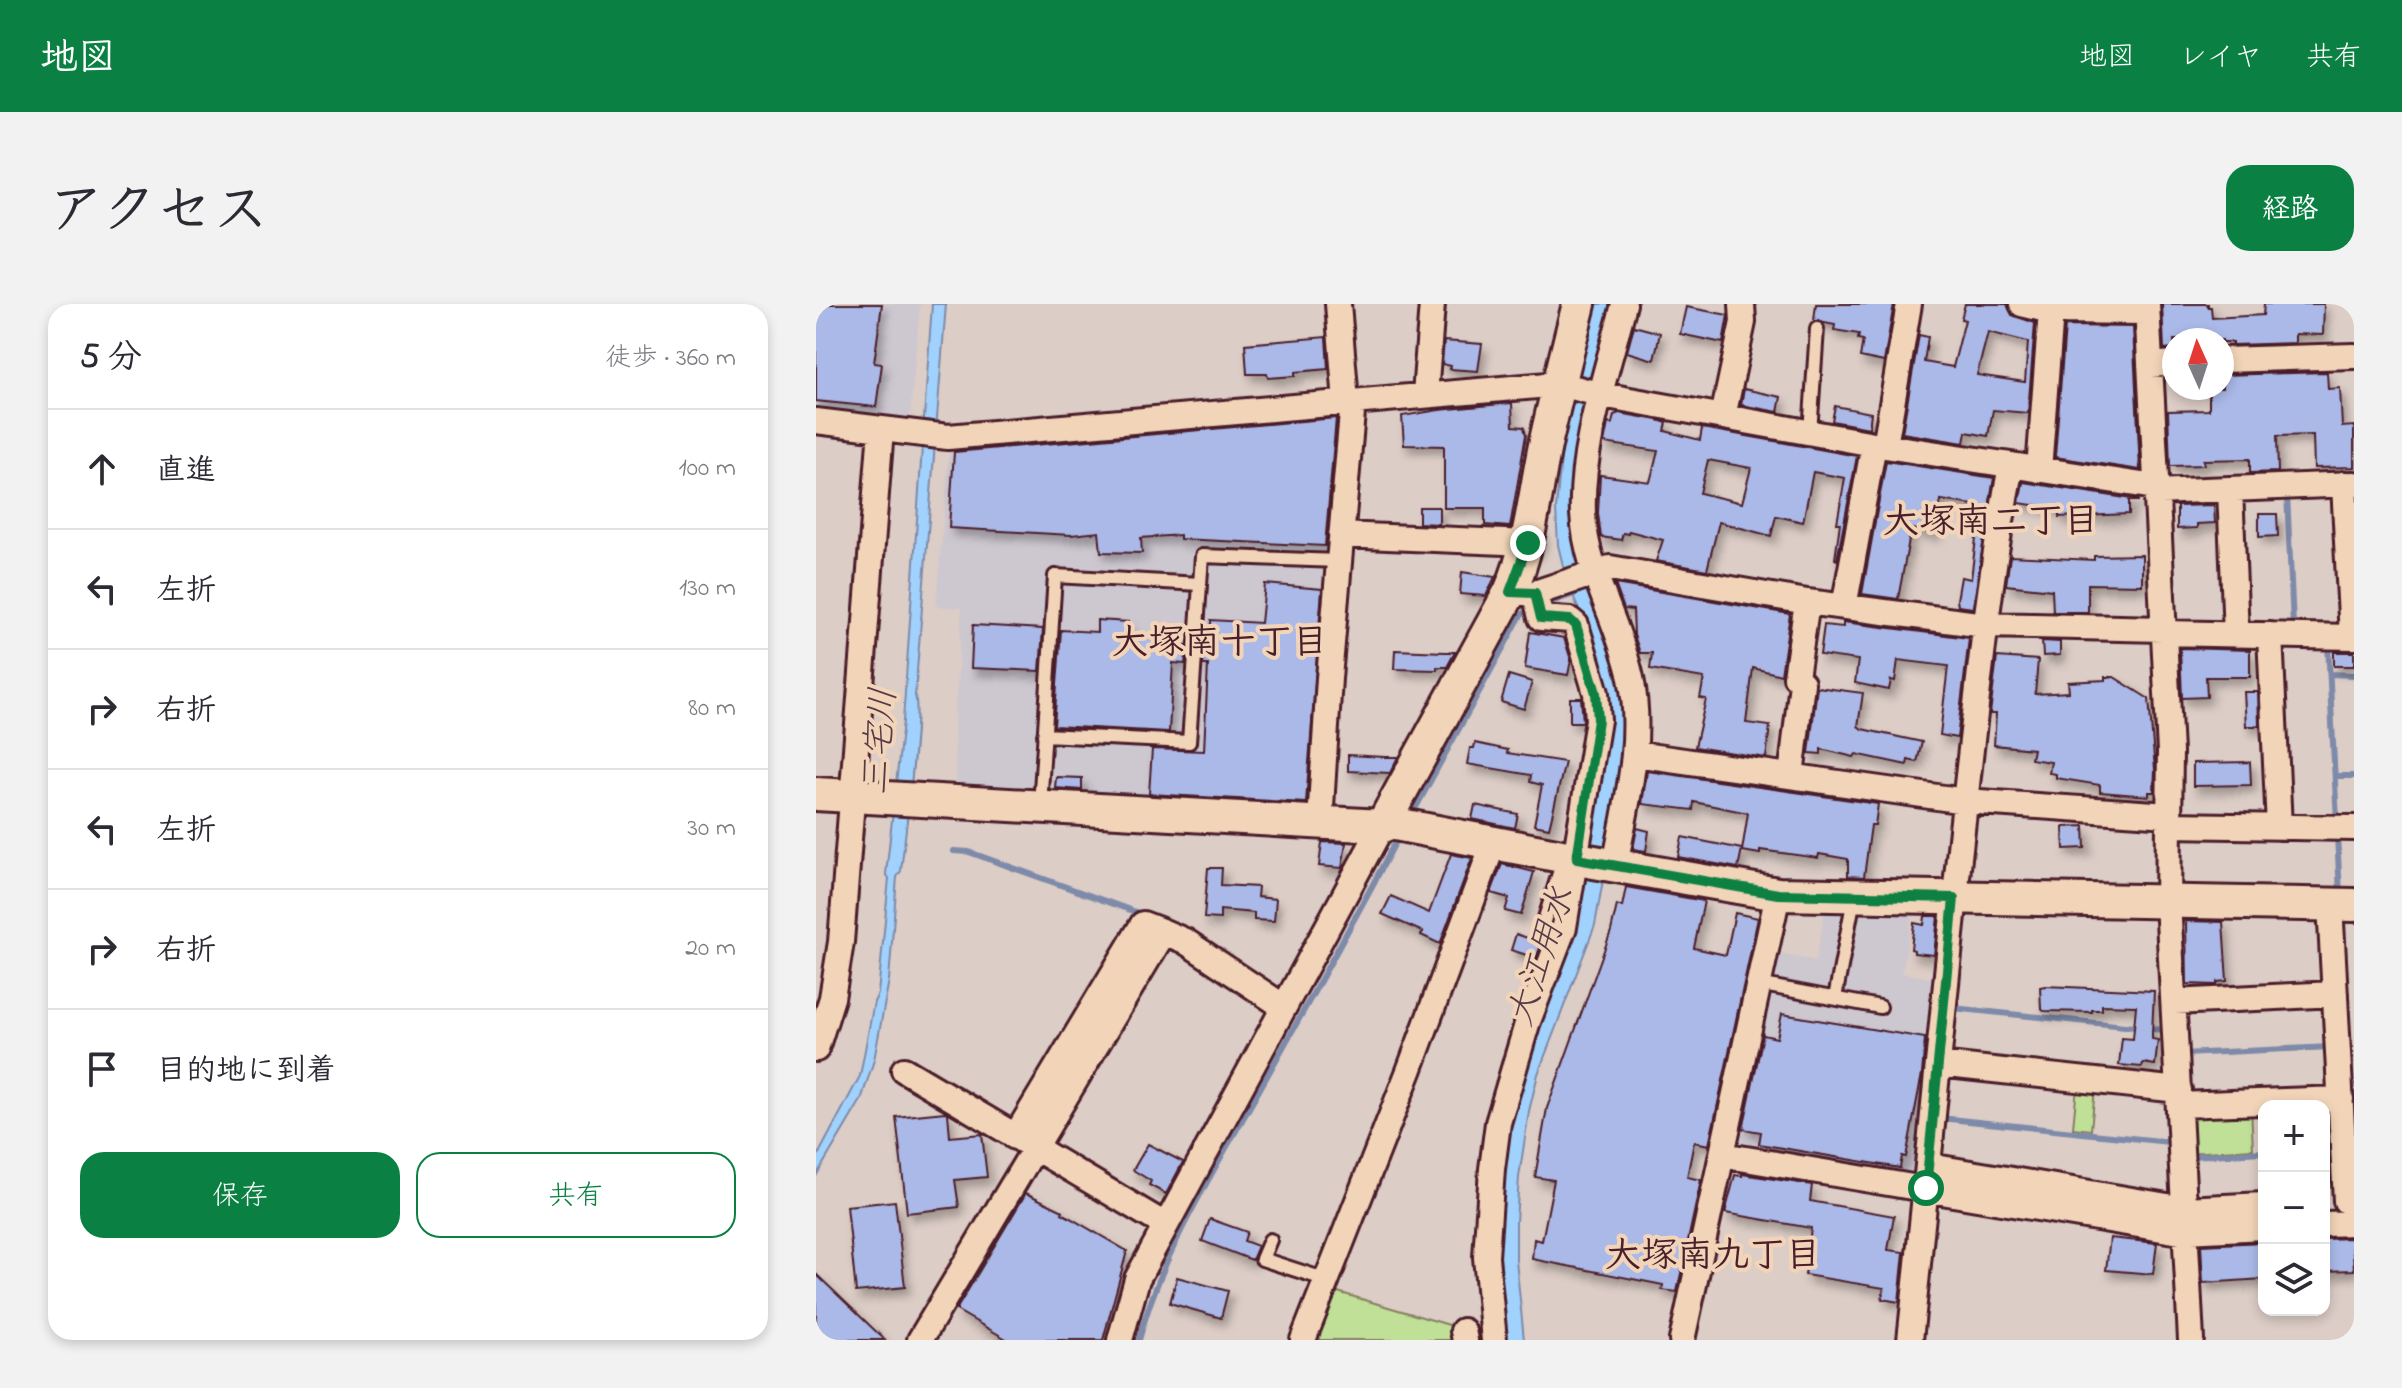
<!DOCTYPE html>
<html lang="ja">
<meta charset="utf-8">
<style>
body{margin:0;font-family:"Indie Flower","Klee One",sans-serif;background:#f2f2f3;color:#2b2b33}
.controls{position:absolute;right:24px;bottom:24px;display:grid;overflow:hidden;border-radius:16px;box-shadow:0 4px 12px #0003}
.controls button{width:72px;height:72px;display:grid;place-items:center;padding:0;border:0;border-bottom:2px solid #e1e1e2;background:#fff;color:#2b2b33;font:40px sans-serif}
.compass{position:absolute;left:1346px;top:24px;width:72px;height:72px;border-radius:50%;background:#fff;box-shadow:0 4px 12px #0003;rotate:357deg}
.stop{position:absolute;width:24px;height:24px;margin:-18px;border:6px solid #0b8043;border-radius:50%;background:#fff}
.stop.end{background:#0b8043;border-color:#fff;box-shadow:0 2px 8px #0008}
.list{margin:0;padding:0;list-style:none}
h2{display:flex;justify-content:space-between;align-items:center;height:104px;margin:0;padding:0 32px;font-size:34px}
h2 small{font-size:26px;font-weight:400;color:#7c7c81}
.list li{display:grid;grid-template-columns:52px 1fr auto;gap:24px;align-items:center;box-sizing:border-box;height:120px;padding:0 32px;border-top:2px solid #e1e1e2}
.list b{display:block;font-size:30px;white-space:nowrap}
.list em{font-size:26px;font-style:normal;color:#7c7c81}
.actions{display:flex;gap:16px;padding:24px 32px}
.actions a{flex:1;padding:18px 0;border:2px solid #0b8043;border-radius:24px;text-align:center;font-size:28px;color:#0b8043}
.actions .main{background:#0b8043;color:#fff}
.icon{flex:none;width:44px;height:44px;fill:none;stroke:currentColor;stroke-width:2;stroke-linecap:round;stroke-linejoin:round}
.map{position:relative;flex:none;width:1538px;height:1036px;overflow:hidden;border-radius:24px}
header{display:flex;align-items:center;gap:48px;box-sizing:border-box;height:112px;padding:0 40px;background:#0b8043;color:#fff}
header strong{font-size:38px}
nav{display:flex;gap:44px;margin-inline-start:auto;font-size:28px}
.intro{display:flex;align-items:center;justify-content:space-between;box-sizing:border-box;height:192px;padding:0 48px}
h1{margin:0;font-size:56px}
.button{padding:20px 36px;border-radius:24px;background:#0b8043;color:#fff;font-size:28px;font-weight:700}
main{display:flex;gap:48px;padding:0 48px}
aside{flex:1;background:#fff;border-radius:24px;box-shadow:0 4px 12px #0003}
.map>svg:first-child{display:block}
.built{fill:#cdc7d0}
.green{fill:#c0df97;stroke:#857f61;stroke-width:2}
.water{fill:#a0d2fd;stroke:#7e8aa9;stroke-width:2}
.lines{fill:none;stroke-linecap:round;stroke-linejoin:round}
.stream{stroke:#7e8aa9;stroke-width:6}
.building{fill:#aab9e8;stroke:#4a1f2b;stroke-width:2;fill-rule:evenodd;filter:url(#shadow)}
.lane-casing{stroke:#4a1f2b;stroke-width:18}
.street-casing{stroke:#4a1f2b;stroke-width:30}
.secondary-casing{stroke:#4a1f2b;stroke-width:38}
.lane{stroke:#f2d5b8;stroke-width:12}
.street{stroke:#f2d5b8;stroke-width:24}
.secondary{stroke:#f2d5b8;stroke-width:32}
.route{stroke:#0b8043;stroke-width:10}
.labels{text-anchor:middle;stroke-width:8;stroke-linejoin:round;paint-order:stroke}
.neighbourhood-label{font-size:36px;font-weight:bold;fill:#4a1f2b;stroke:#f2d5b8}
.water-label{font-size:36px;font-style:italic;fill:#573a4a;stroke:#f2d5b8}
</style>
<header>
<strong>地図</strong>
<nav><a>地図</a><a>レイヤ</a><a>共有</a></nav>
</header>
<div class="intro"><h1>アクセス</h1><a class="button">経路</a></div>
<main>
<aside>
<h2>5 分<small>徒歩 · 360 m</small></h2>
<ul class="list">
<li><svg class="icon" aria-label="ahead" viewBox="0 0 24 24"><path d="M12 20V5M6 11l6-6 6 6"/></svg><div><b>直進</b></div><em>100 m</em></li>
<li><svg class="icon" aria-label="left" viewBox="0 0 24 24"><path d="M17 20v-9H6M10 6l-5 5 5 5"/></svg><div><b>左折</b></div><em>130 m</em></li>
<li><svg class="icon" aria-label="right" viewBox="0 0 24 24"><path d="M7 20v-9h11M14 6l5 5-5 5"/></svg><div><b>右折</b></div><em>80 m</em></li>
<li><svg class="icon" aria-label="left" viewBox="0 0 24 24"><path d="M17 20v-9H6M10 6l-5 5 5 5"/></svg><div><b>左折</b></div><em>30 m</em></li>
<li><svg class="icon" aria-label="right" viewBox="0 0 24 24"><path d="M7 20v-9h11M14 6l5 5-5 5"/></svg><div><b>右折</b></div><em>20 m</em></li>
<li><svg class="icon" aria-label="arrive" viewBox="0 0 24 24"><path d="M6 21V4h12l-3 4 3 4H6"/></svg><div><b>目的地に到着</b></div></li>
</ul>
<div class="actions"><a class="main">保存</a><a>共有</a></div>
</aside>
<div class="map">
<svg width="1538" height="1036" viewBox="0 0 1538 1036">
<defs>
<filter id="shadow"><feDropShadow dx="4.5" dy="7" stdDeviation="4" flood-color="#0004"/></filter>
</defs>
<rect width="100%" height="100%" fill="#dccdc6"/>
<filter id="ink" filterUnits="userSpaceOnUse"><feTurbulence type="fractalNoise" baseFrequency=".0125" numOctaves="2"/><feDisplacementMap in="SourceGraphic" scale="16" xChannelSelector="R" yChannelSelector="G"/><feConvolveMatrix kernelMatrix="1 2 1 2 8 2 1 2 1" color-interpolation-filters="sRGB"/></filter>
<g filter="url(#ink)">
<path class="built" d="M0,0h104l-11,121 -93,-13z
M525,108l-30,398 -354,-17 -3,-65 8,-120 -26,-2 14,-162z
M1010,601l87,2 -11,66 35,6 -21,196 -183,-32 40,-190 43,8z"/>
<path class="green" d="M1261,783l18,2 -4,41 -18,-2z
M1435,802l2,43 -65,4 2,-44z
M515,986l125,37 2,13h-140l-5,-2z"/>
<path class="water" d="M116,0h14l-31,392c7,15 -11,147 -14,175l-4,6 -8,103 -15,80 -13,40 -45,76v-17l44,-83 14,-74 4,-8 11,-116 -3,-4 17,-153z
M781,0h14c-16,68 -43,139 -41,209 2,61 36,110 49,169 10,45 -1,94 -7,139 -2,15 -1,48 -9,59l-8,45 -57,149 -9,37 -10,66 -3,45v38l8,80h-25l-7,-63 10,-150 68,-198 23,-281 -28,-74 -7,-29 -2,-36 8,-83z"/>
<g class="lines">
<path class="stream" d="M1471,189l6,133
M727,301l34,-12
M1512,340l9,178
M1514,370l24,1
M1519,472h19
M599,505l106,-194 12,-6
M1521,530l3,61
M138,547l15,1 175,63
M1137,704l210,22
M1367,750l148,-7
M1124,814l229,24
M1374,852l74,-4
M661,1031v5
M323,1036c21,-81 65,-153 106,-225 52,-92 104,-184 153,-278"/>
</g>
<path class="building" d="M0,0h66l-8,59 8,1 -6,43 -60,-6z
M1000,0h78l-10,58 -24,-5 3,-17 -5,-1 1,-5 -25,-4 1,-5 -21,-4z
M1149,0h42l5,11 23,8 -7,90 -35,-3 -5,26 -22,-4 -2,11 -62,-10 17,-98 9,2 -4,25 29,5 12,-47 -4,-1zM1172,28l40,10 -3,40 -48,-7z
M1346,0h46v3h3l1,11 51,-3 1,-11h60l-1,31 -28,-1v9l-62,2v-3h-11v-2h-48v8l-10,1z
M870,3l42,8 -5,28 -43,-9z
M818,22l26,7 -6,27 -27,-8z
M1249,22l68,1 7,143 -85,-13z
M510,33l2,32 -33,3v4l-27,2 -1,-4h-20l-2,-30z
M628,37l38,3 -4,27 -28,-2 1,-3 -9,-2z
M1511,68l1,17 12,-1 2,39 12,-1v41l-40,1 -1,-33 -36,1 1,36 -28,1v-14l-47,1 1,5 -34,1 -2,-55 41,-1v-22h13v-13z
M928,85l37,8 -3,15 -37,-7z
M696,99l1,23 11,1 2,8 -16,92 -25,-2v-17h-41v-62l-40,-1 -2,-29 37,-6z
M1019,102l36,7 -2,15 -37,-7z
M803,109l39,7 9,3 -2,8 35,9 2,-12 155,28 -20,104 -2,-1 5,-36h-3l8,-45 -32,-6 -10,50 -27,-6 -5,20 -52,-14 -12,48 -51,-9 7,-21 -34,-9 -1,3 -5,-1 -2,7 -20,-3 -3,-24 2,-38 50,7 8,-31 -54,-8 4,-20 4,1 2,-9zM892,156l43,8 -9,35 -42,-10z
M520,114l-11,128 -145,-7v-4l-39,3 1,15 -41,-1 -2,-20 -28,3 -122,-7 5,-76z
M1070,157l108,17 -21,130 -15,-2 -1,-6 4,-23 10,2 9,-73 -39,-6 -6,33 -24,-4 -13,70 -36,-5z
M1207,178l115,18v1h-9v13l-70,3v-8l-40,-6z
M1398,201l1,18 -18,1v4l-20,1v-23z
M603,203h20v17l-20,-1z
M1443,210h18l1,22 -19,1z
M1326,251v30l-54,-1v28h-35l-1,-22 -46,-5 4,-29 84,4v-4z
M646,268l33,5 -9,19 -26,-2z
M449,280l57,5 -16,214 -157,-9 3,-45 52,2 4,-86h-5l2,-18h5l1,-27 50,3z
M799,280l175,30 -9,61 -28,-7 -7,55 24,3 -4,32 -71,-11 11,-48 -6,-1 4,-20 -54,-9 2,-16h-12l-6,-18 -1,-25 -9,-1z
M281,316l32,2 -1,11 47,3 -1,9 13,1 -2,18 -12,-1 -4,69 -115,-6 7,-96 36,2z
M1027,318l126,16 -12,100 -17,-3 8,-69 -50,-6 -3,21 -4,-1 -2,10 -34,-7 3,-23 -38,-5 4,-30 19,2z
M157,321l70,4 -3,42 -69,-3z
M714,328l34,6 7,22 -3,15 -43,-7z
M1226,337l18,1v13l-17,1z
M1364,344l70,2v27h-44l1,20 -25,1z
M579,346l50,2h10l-8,15h-10v3l-43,-1z
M1518,348h20v14h-20z
M1181,353l41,3 -3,34 34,-2 -1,-10 37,-2v-3h9l35,22 6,71 -1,22h-5v4l-49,-4v-7l-44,-7v-4l-7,-1 2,-11 -20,-3 2,-10 -39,-4 2,-31h-6z
M693,371l23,7 -8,27 -23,-7z
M1001,383l46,6 -5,33 4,3 60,13 -5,20 -9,-2 -1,5 -51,-11 -2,3 -33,-8v5l-12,-1z
M1428,388h14l1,34h-13z
M754,394h11l2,24h-13z
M659,439l33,7 -1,3 58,9 -16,66 -15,-3 8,-40 -12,-3 1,-7 -64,-11 3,-16h4z
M532,451l37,2h13l-8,16 -42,-2z
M1434,458l1,23 -58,1v-23z
M831,467l231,33 -3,21h-4l-7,52 -16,-1v-17l-29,-5 -1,4 -58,-8v4l-18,-3 6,-38 -54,-11 -1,8 -51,-6z
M240,473l26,1v12l-27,-2z
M659,501l43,9 -3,14 -43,-9z
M1268,522l1,22 -21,1 -1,-22z
M821,524l12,3 -3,20 -13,-2z
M866,533l60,12 -4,19 -60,-11z
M506,538l24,1 -4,25 -23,-2z
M635,550l21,4 -32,86 -19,-9 2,-3 -41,-18 9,-18 38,17z
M686,560l32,8 -13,43 -16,-4 4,-13 -18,-5z
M392,564h14l-1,17 37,2 -1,10 19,2 -2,22 -20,-1v-7l-34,-3v9l-16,-1z
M810,583l78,14 -10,47 32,7 9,-42 23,5 -49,227 -15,-3 -7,35 14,3 -24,112 -15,-2 1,-5 -131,-26 2,-20 8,2 12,-61 -19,-3 12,-69 64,-177 6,-26 5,2z
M1109,612h13l-4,39 -20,-2v-3l-3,-1 3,-26 10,2z
M1370,617l37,1 4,59 -10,1v3l-30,-1z
M700,630l26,9 -6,15 -25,-8z
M1229,682l109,5 -2,42v6l6,1 -3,25 -12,-2 -1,4 -23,-2 3,-27 11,1 3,-33 -34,-1v5h-10v2l-48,-1 -3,-2 -1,-22z
M966,710l143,24 -3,36 -16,83 -4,-1 -2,12 -141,-24 2,-12 -18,-3 20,-94 14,3z
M129,808l3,1 2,24 32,-3 5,43 -32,3 4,27 -52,6 -11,-96z
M332,840l35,18 -17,32 -17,-9 2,-4 -18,-11z
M926,870l70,11 -2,16 84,15 -6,34 16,2 -5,50 -17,-3 2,-11 -79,-13 6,-47 -86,-15 10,-38 7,1z
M210,889l37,18 -1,2 65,38 -24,89h-95l-52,-30z
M79,897l10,86 -49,5 -9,-86z
M394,915l37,13 -3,9 14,5 -6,14 -50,-19z
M1294,934l47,5 -4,31 -47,-4z
M1536,934l2,32 -30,1 1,-32z
M1448,938v37l-61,4 -2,-38z
M0,970l69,66h-69z
M361,973l51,14 -7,27 -51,-15z"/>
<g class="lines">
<g class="lane-casing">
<path id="lane" d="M994,129l7,-104
M228,431l145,7 13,-186 137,5
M224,502l15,-230 145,8
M724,630l24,-77
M942,680l122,23
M1019,694l19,-100
M454,936l-8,19 65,21"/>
</g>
<g class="street-casing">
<path id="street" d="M522,0l8,98
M1206,0l29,7 96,1
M1331,0l23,448 -2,149 23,439
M1406,56l132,-4
M1334,61l24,-2
M609,91l7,-91
M907,113l20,-95 -1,-18
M0,117l132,16 612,-53 42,11 283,51 270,41
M1069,142l24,-142
M1223,166l12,-159
M1528,180l8,153
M1414,185l6,146
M1339,188l199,-8
M525,231l187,8
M706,289h13l75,-25 197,34 178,23 178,4
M1028,303l30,-163
M1347,329l191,4
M1454,331l9,192
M819,450l330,47 204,14
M975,472l11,-93 -6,-6 11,-75
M504,519l9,-145 24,-277
M1353,521l185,3
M799,562c11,-62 29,-126 16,-188 -12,-56 -45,-106 -48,-164 -3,-67 25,-145 41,-210
M1514,600l16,297
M1358,698l161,-8
M0,745l16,-51 9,-56 40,-513
M1122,760l241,26
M88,766l261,155
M1363,801l162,-6
M199,833l128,-213 21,8
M906,851l464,78
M1113,862l256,43 79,-4
M1508,920l30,-1
M1370,927l78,-4
M647,1027l2,9
M104,1036l244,-408 21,9 99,66
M304,1036l17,-61 245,-453
M487,1036l106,-269 85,-229
M678,1036l-8,-83 6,-88 6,-46 29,-99 37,-97 34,-207 -2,-27 -20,-68 -6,-5 -29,-2 -6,-25
M866,1036l96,-446
M1094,1036c20,-185 36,-370 57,-555 12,-107 23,-213 44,-319"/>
</g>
<g class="secondary-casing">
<path id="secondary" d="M0,490l566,32 128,-234c22,-50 25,-103 37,-156 10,-44 21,-88 32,-132
M569,518l192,37 201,35 576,11"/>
</g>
<use href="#lane" class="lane"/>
<use href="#street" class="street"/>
<use href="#secondary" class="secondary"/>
</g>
</g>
<g class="lines" filter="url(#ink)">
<path class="route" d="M712,239l-18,49 25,1 6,25 29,2 6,5 20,68 2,27 -21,139 201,35 176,4 -28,290"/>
</g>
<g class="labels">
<g class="neighbourhood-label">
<text x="1175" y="228">大塚南二丁目</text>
<text x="404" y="349">大塚南十丁目</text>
<text x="897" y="962">大塚南九丁目</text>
</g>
<g class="water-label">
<text transform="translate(61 437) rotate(-85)" y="13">三宅川</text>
<text transform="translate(723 652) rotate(-72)" y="13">大江用水</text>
</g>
</g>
</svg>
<div class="controls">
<button>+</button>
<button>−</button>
<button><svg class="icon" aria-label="layers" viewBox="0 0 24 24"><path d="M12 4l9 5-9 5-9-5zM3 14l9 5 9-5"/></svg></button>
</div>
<svg class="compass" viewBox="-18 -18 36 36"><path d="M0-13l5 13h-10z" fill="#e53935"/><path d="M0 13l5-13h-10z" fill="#7c7c81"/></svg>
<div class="stop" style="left:1110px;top:884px"></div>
<div class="stop end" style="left:712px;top:239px"></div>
</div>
</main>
